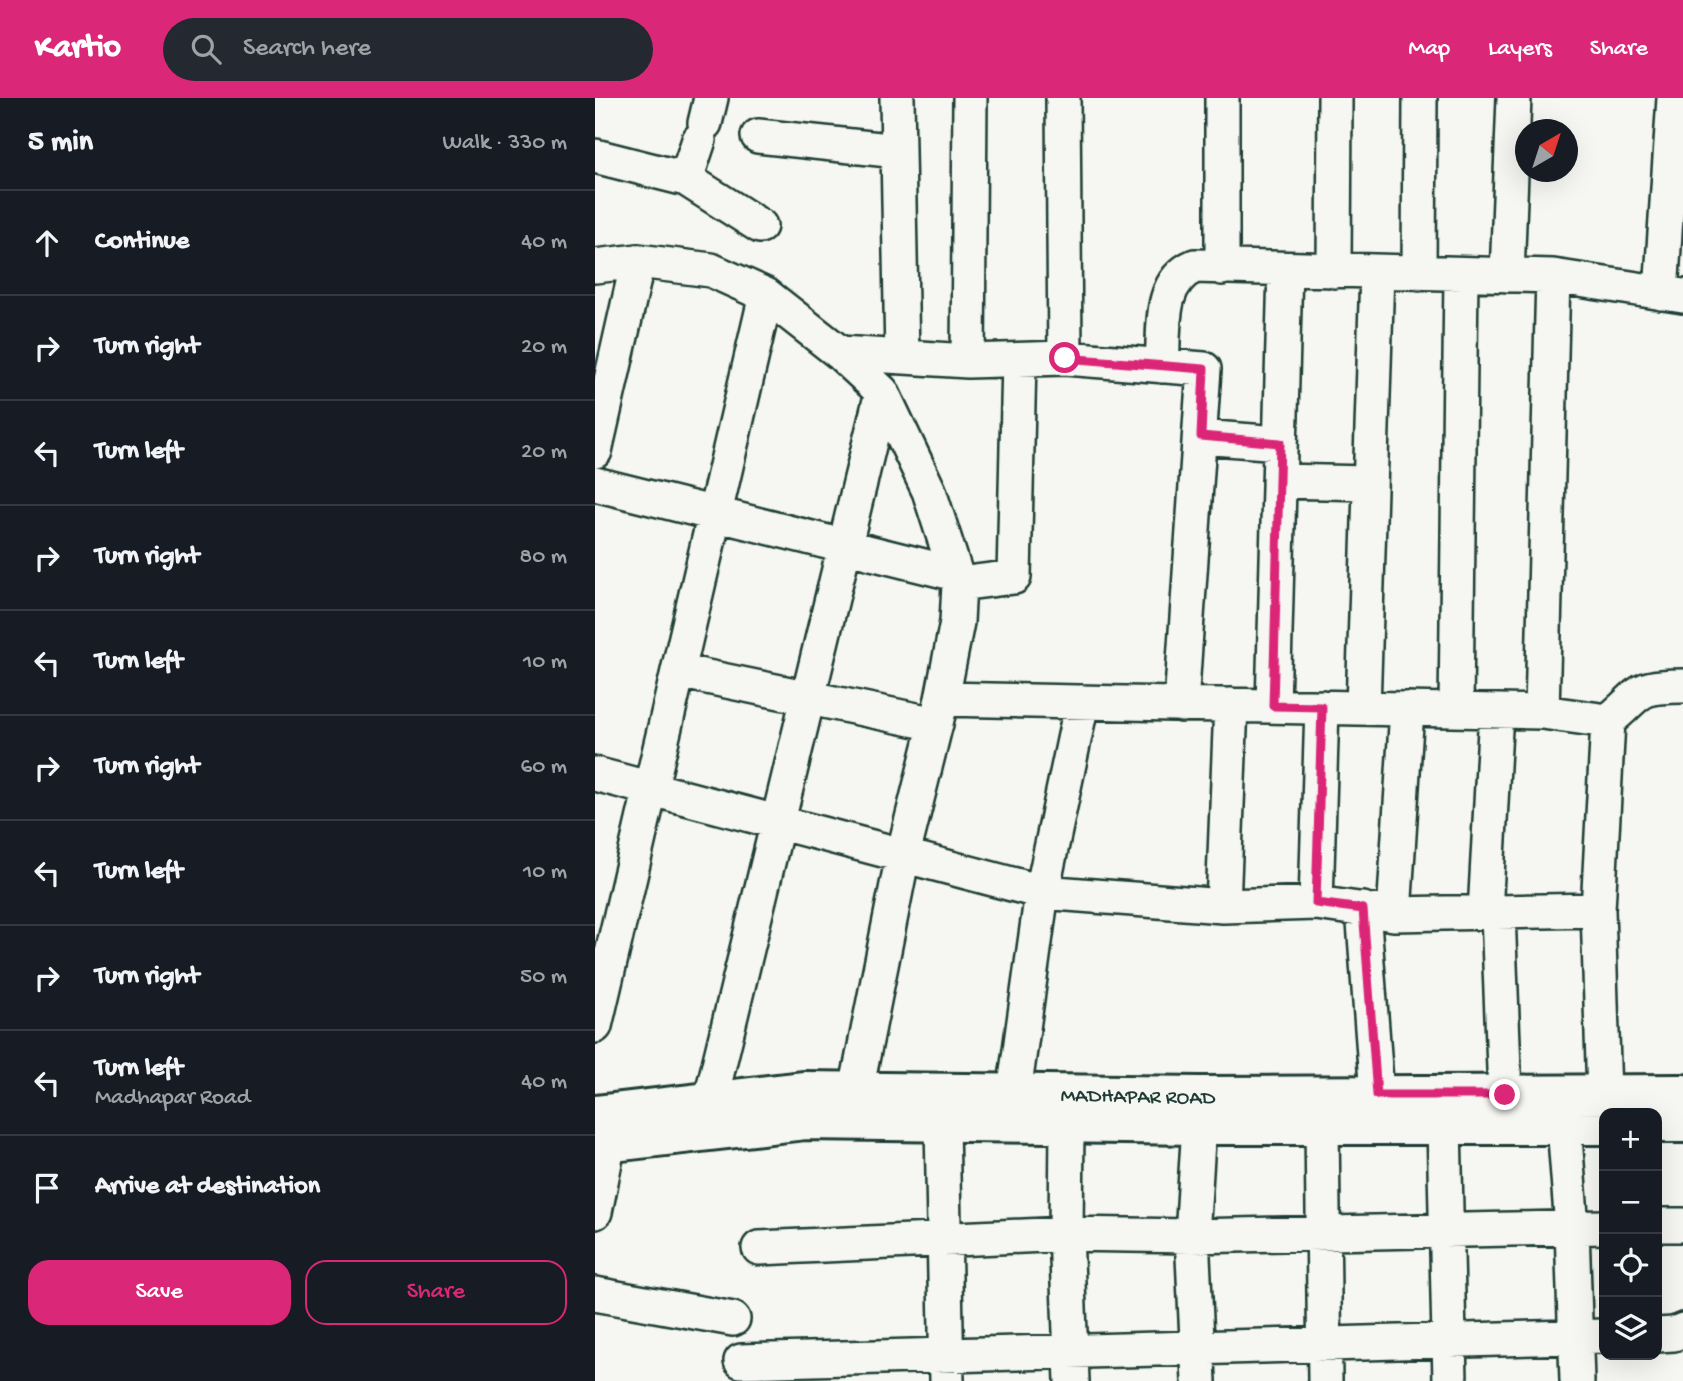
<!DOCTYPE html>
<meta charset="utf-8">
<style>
body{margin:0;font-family:"Gochi Hand",sans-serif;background:#242831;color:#f1f3f6}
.controls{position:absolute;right:21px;bottom:21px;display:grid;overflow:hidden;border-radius:14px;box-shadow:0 7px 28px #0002}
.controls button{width:63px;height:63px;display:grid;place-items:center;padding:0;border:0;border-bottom:2px solid #363941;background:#171b24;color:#f1f3f6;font:35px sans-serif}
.compass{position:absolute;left:920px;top:21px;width:63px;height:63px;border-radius:50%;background:#171b24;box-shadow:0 7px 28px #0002;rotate:39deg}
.stop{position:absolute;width:21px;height:21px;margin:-16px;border:5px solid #db2777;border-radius:50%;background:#fff}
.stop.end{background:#db2777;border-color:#fff;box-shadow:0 2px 7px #0008}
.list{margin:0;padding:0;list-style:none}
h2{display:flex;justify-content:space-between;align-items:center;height:91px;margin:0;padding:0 28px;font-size:30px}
h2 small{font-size:23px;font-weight:400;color:#9ea1a6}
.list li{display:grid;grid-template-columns:46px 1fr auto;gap:21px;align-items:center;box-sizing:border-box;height:105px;padding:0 28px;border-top:2px solid #363941}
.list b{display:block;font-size:26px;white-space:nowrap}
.list p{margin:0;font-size:23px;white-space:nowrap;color:#9ea1a6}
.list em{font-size:23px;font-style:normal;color:#9ea1a6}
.actions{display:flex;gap:14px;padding:21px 28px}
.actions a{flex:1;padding:16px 0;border:2px solid #db2777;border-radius:21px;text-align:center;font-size:24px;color:#db2777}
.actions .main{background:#db2777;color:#fff}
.icon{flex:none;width:38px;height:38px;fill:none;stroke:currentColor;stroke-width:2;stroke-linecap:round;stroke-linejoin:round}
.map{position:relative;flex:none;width:1088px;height:1283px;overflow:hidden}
header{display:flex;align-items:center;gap:42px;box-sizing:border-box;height:98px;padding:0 35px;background:#db2777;color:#fff}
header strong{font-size:33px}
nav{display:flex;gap:38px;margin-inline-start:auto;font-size:24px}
.search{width:490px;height:63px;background:#242831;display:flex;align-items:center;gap:18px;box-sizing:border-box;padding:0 24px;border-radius:38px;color:#9ea1a6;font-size:26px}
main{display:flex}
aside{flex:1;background:#171b24}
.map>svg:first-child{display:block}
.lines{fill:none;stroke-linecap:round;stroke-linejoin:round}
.minor-casing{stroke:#1f3d34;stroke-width:38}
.major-casing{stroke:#1f3d34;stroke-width:44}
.minor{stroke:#f6f6f2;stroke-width:33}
.major{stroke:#f6f6f2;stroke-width:38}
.route{stroke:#db2777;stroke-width:9}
.labels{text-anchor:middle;stroke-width:5;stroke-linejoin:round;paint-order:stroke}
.street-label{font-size:21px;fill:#1f3d34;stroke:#f6f6f2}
</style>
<header>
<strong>Kartio</strong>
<div class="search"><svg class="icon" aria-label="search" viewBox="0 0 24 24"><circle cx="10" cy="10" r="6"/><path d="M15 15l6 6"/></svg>Search here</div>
<nav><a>Map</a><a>Layers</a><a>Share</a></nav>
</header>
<main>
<aside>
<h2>5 min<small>Walk · 330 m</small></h2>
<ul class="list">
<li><svg class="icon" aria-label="ahead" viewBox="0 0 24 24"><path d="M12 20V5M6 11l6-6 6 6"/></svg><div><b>Continue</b></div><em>40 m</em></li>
<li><svg class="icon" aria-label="right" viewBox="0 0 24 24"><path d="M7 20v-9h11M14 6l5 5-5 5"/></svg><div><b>Turn right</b></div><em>20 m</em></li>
<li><svg class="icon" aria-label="left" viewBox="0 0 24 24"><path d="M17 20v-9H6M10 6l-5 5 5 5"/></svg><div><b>Turn left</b></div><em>20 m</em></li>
<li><svg class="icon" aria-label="right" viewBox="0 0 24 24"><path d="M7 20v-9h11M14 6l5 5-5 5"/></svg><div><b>Turn right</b></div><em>80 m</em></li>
<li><svg class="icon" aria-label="left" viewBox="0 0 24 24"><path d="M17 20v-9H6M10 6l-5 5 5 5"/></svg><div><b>Turn left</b></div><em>10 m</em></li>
<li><svg class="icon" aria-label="right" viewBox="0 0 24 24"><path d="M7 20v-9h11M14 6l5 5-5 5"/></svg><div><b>Turn right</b></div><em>60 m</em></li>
<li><svg class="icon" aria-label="left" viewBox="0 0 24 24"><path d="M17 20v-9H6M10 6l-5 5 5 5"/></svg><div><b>Turn left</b></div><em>10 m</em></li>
<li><svg class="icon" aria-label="right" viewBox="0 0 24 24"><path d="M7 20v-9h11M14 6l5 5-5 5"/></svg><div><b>Turn right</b></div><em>50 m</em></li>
<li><svg class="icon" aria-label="left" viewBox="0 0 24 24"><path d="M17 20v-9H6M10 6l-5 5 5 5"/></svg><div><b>Turn left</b><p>Madhapar Road</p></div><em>40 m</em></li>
<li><svg class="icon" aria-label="arrive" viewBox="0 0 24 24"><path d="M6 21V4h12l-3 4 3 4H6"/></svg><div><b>Arrive at destination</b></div></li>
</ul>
<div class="actions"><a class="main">Save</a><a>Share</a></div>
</aside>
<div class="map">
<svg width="1088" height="1283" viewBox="0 0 1088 1283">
<rect width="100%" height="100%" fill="#f6f6f2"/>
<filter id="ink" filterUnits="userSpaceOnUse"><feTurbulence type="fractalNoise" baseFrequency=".0143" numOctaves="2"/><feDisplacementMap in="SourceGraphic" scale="14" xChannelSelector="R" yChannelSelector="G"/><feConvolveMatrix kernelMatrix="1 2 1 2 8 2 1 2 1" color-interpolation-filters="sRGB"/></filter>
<g filter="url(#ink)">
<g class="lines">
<g class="minor-casing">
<path id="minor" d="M302,0l5,259
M468,0l2,260
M110,25l6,-25
M163,38l140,15
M0,58l91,23 74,47
M91,81l13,-39
M0,168l43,-5 73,9 55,25 74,58 42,39 47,99 30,93 -2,38 -15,77 -39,156 -47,236
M627,170v-170
M739,173l1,-173
M824,175l1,-175
M912,177l7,-177
M1066,195l13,-195
M245,255l128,8 97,-3 139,11 -23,336
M373,263l2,-263
M567,268c3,-35 -5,-84 33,-100l358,10 130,20
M605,339l80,6
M0,353l43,-190
M684,383l91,2
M0,386l361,90
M364,486l55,-7 5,-217
M83,573l258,53
M347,601l600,13 66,9c35,-28 25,-35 75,-35
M678,608l12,-437
M768,610l14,-436
M861,612l5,-436
M947,614l11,-436
M0,676l447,118 181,14 93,-3 78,11 204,-4
M721,805l6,-196
M628,808l8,-201
M768,811l14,186
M890,815l11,-202
M903,815l7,182
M799,816l13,-205
M0,928l171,-731
M419,995l28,-201 40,-190
M1009,997l-6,-185 10,-189
M115,1004l172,-710
M347,1025l5,258
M472,1026l-1,110 6,147
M727,1027l3,256
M849,1027l6,256
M969,1027l8,103 5,153
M0,1114l14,-70
M1062,1127h26
M164,1150l307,-14 126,2 412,-9
M0,1196l138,25
M1062,1237l17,-1 9,-4
M146,1263l863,-25
M604,1283l-7,-145 7,-111"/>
</g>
<g class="major-casing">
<path id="major" d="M0,1017l208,-24 396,5 484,-2
M1062,1025h26
M0,1046l210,-24 394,5h405"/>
</g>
<use href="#minor" class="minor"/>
<use href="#major" class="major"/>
</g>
</g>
<g class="lines" filter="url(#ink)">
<path class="route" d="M470,260l139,11 -3,67 79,7 -7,263 49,1 -6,196 47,6 14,186h128"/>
</g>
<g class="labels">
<g class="street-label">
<text transform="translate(543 997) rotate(1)" y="7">MADHAPAR ROAD</text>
</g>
</g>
</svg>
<div class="controls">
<button>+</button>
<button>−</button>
<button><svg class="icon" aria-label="locate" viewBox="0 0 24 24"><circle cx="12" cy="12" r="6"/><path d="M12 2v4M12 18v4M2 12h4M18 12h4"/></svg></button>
<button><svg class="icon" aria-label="layers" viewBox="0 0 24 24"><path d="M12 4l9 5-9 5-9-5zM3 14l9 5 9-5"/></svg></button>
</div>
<svg class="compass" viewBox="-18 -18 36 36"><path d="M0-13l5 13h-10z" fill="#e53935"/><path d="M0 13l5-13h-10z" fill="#9ea1a6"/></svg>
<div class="stop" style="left:470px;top:260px"></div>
<div class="stop end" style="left:910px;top:997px"></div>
</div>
</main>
